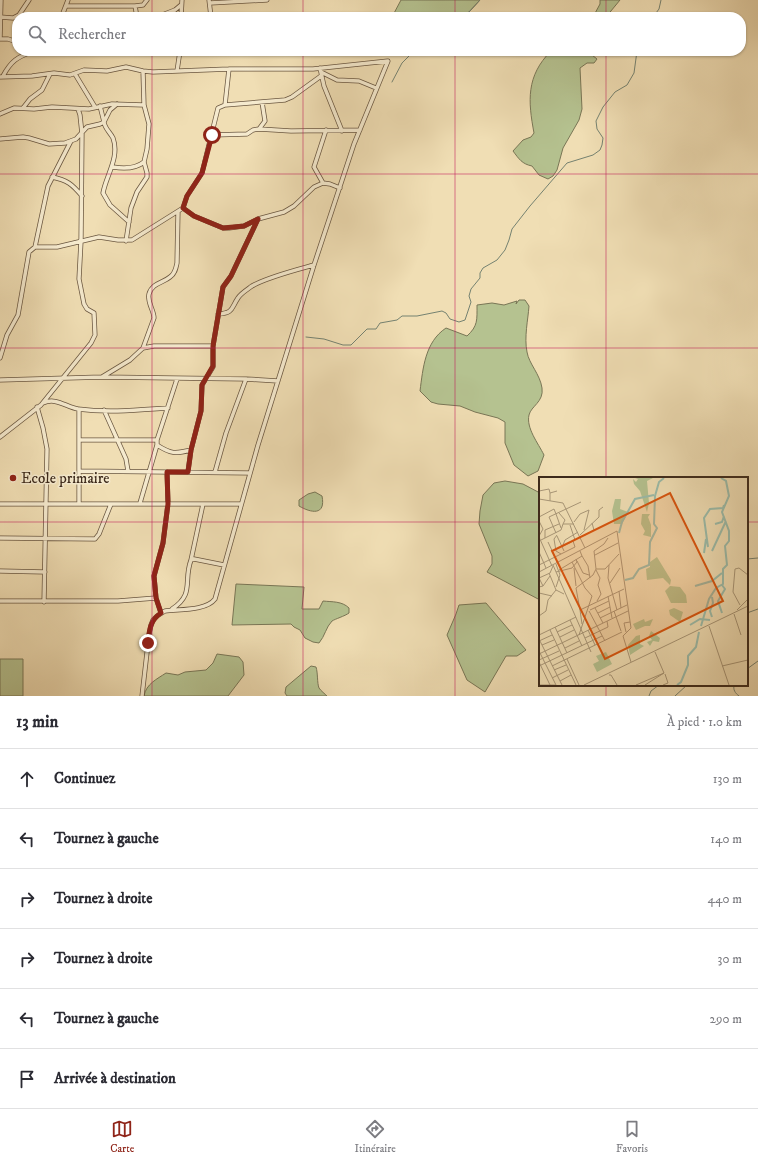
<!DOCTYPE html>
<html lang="fr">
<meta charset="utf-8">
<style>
body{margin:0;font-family:"IM FELL DW Pica",serif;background:#f7f7f7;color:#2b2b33}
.stop{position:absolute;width:12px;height:12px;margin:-9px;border:3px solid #8f2418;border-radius:50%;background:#fff}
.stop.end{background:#8f2418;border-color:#fff;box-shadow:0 1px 4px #0008}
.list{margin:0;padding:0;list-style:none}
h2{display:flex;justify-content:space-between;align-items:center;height:52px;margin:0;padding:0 16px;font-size:17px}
h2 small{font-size:13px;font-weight:400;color:#7c7c81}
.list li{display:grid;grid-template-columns:26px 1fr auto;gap:12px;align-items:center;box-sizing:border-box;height:60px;padding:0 16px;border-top:1px solid #e1e1e2}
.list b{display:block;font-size:15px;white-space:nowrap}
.list em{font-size:13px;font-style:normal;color:#7c7c81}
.icon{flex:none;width:22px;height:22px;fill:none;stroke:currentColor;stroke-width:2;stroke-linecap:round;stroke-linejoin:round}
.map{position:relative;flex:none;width:758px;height:696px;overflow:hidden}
.search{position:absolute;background:#fff;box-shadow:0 1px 3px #0004;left:12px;right:12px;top:12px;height:44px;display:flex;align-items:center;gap:10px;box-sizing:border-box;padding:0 14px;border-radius:16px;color:#7c7c81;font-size:15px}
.sheet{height:412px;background:#fff}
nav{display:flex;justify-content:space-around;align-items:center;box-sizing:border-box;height:56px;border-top:1px solid #e1e1e2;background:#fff;font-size:11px;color:#7c7c81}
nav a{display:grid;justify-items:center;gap:2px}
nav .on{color:#8f2418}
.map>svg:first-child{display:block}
.green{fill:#b5c290;stroke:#797656}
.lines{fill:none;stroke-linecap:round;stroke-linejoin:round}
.stream{stroke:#758271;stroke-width:1}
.minor-casing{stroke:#6a5741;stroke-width:5}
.minor{stroke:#f5eace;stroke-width:3.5}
.route{stroke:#8f2418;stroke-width:5}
.grid{fill:none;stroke:#c2185b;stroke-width:1;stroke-opacity:0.55}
.poi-dot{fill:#8f2418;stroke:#f5eace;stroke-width:1.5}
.labels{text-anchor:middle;stroke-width:3;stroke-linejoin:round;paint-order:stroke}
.poi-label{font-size:15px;fill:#3d2a1b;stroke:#f5eace;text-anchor:start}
.inset-river{fill:none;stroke:#9bbcaa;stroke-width:2}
.inset-road{fill:none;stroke:#a89677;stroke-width:1}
.view{fill:#d7540e;fill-opacity:0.15;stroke:#d7540e;stroke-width:2}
.inset-edge{fill:none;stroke:#3d2a1b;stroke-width:2}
</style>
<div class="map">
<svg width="758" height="696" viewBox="0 0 758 696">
<rect width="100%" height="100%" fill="#f0deb4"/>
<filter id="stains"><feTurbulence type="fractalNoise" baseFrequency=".005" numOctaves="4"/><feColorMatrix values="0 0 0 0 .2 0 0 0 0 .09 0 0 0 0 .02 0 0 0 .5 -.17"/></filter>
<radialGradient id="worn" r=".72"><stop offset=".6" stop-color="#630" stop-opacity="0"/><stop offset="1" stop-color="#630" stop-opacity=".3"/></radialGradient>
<path class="green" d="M401,0h79l-11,12 -8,5h-69z
M600,0h20l-14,17h-13l7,-13z
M551,51h36l10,8 -3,4h-7l-7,5 2,41 -3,11 -16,28 -6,22 -4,6 -5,3 -9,-4 -7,-9c-10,-2 -13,-7 -19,-15l10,-11 8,-3 3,-4c-6,-32 -8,-57 17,-82z
M519,300h6l4,6c-1,14 -5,31 -2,46 2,12 13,22 15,36 2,14 -11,18 -13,27 -3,13 9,28 15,40l-6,16 -10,5 -14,-11 -9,-22v-21l-7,-4 -23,-6 -15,-6 -22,-2 -7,-2 -11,-11c3,-23 5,-49 26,-63l21,8c11,-10 10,-16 10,-31l15,-2 12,2 13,-4 -1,3z
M505,481l18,3 17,9v107l-53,-28 5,-8v-8l-13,-32 1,-13 3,-16 11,-12z
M315,492l7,4c4,20 -11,17 -23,10v-6l9,-6z
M236,584l68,3 -2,22h17l4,-8c9,1 19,0 26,7v5c-4,3 -14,6 -17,8 -6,6 -7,15 -13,22l-6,-1 -8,-4 -5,-8 -6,-3 -3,-3 -59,1z
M486,603l40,47 -9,6h-11l-21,36 -18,-12 -20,-45 9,-21 3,-9z
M217,654l22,3 4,5 1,13 -16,21h-84c2,-12 13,-17 22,-23l12,2 7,-3 21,-2 7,-7z
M0,659h23v37h-23z
M311,666l5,1c2,6 1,16 3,21 2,3 6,6 8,8h-40l-2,-3 1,-6z"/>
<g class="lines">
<path class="stream" d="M461,17l8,-5 11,-12
M653,17l6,-8 2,-9
M392,82l10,-19 12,-12
M306,337l18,2 19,6h8l16,-16h9l4,-6 17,-3 5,-4h15l25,-5 4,2 4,6 9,3 6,-2 6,-18 -2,-6 2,-7 9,-11v-5l3,-5 14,-8 8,-10 4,-10 3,-11 18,-23 37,-43 26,-8 7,-5 2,-5 1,-7 -6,-9 -1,-8 7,-14 12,-15 12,-7 7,-12 3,-22
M747,559l11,-1
M747,613l11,-4
M747,669l11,-8
M734,685c-1,5 1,8 5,11
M649,696l2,-5 8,-6
M675,696l12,-11"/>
<g class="minor-casing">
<path id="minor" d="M209,0l2,17
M210,3l57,-3
M66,6h69l8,-1 4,-5
M135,6l2,11
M0,17l13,1 6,-3
M24,17l-5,-2 10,-15
M64,17l-1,-4 5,-13
M157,17l18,-7 6,-5
M181,17l1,-17
M0,39l1,-39
M0,39h8l9,3
M320,68l4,18 18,45
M177,71l3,-20
M321,72l16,8 22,1 17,7
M75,74l20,33
M3,76c8,-15 14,-19 31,-25
M0,77l32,-1 22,-3 16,2 14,-5 23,1 19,-4 17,4 10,1 76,-3h84l75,-8 -34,83 -40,121 -56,180 -43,154c-9,12 -36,10 -50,12l-8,5 -4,4 -2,5 -2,10 -7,61
M117,104l-7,6 -6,12c1,7 6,10 9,16 7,19 -7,38 -10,55l7,12 19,17
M225,105l4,-36
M23,108l7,-9 12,-9 8,-16
M0,114l14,-6 20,1 18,-2 37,2 23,-5 32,1 -1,-34
M259,129l6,-8 -3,-19
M212,135l35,-1 6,-4 6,-1 32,2 69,-1
M0,139l23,-2 6,1 20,6 16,-1 11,-4 11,-12 13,-3 4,-2 -4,-16
M113,167c11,2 22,2 31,-5
M52,177c15,3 20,7 30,19
M323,183l-9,-16 12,-37
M183,208l11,8 29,12h6l15,-2 14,-7 26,-7 10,-6 20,-19 9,-4 7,1 10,4
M126,241l5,-33 6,-16 10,-15v-4l-3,-11 3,-13 2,-25 -5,-19
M35,247l13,-61 23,-45
M218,314c16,-1 13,-6 20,-16 2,-4 10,-9 14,-12 16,-9 44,-16 62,-21
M143,348l11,-2h59
M0,358l7,-23 11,-20 11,-63 6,-5h22l42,-10 19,3h14l51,-32 4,-12 15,-23 16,-65 7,-3 60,-5 7,-3 29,-21
M102,377l28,-17 13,-12 11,-30c0,-8 -7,-15 -5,-24 3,-11 14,-11 21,-17 5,-3 6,-9 7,-14l1,-51
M0,380l102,-3 144,2 32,2
M43,403c13,-6 23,4 35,6 30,4 60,1 90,-1
M37,407l6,21 4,21 -3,153
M104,410l22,49 2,12
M0,437l41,-32 50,-62 4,-8 -1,-22 -7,-4 -3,-5 -5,-25 2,-38 1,-107 -2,-19 -2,-6
M79,440h78
M157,445c14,9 18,9 34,5
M79,471l171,2
M188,471l3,-21 10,-39 1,-26 11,-18v-21l10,-59 8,-11 27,-57
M215,472l11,-39 20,-54
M140,503l17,-58v-5l20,-61
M0,504h241
M79,504v-95
M0,538l95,1 4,-5 12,-30
M191,560l12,-56
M0,571l45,1
M0,601h118l38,-3
M172,609c23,-15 11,-28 19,-49l3,-1 30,6
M161,613l-5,-15 -2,-22 9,-33 5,-40 -1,-31"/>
</g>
<use href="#minor" class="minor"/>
</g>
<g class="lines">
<path class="route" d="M148,643c1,-12 2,-23 13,-30l-5,-15 -2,-22 9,-33 5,-39 -1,-32h21l3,-22 10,-39 1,-26 11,-19v-20l10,-59 8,-11 27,-57 -14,7 -21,2 -29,-12 -11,-8 4,-12 15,-23 10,-38"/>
</g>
<path class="grid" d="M152,0v17M303,0v17M455,0v17M606,0v17M152,51v645M303,51v645M455,51v645M606,51v427M0,174h758M0,348h758M0,522h540M747,522h11M606,685v11"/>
<circle class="poi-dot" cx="13" cy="478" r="4"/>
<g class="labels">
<g class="poi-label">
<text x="21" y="483">Ecole primaire</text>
</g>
</g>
<g transform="translate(539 477)">
<rect width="209" height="209" fill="#f0deb4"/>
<path d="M96,1h18l-6,3 2,22 -2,9 -7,-21 -6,-7 -1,-5 3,3 2,-3zM76,22h6l-1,10 8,3 -6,12h-8l-2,-13zM103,37h8l-2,3 3,8v12l-8,-2 2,-4 -4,-7zM118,80l14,23 -1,5 -7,-7 -16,2 -1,-11 4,-2v-5zM131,109l10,1 6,8 1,8h-16l-6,-12zM135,131l9,4 -3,10 -10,-7 -1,-5zM105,142l1,3 8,-3 -3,7h-5l-9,4 -3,-6zM112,154l9,7 -1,4 -6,-1 -3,5 -3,-4 5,-2 -3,-4zM101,158v9l4,2 -14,9 -2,-10 8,-9zM67,175l6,12 -15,8 -4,-8 6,-3 -3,-5z" fill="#b5c290"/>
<path class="inset-river" d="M176,47l7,-2 2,-6M80,56l3,-11 13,-23 19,-4M169,70l-4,-29 6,-9 13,-1 1,-3M173,74l14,-30M165,76l2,-14M86,103l8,-2 6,-9 10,-4 1,-23 7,-14 -3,-4 1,-28 4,-14 5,-4M183,108l3,4 -7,12 4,12M156,109l17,-5 10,-8M173,120l1,6 -3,8 2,6M151,148l10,-6 10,1M162,149l8,-27 7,-11 7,-4v-15l4,-4 -2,-19 4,-5v-10l-7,-19 7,-16 -3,-15 -5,-3M138,208l4,-3 7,-17v-9l8,-9 3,-15"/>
<path class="inset-road" d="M0,14l10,-2 1,4M0,22l24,4 22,45M11,24v-8l7,-2M20,36l6,7 -2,4M17,37l5,14M0,40l15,-8 2,5M0,44l4,8 -4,7M35,45l6,-8 9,-4 -5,20M17,56l-7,-16 32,-15M18,58l-3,4 2,12 5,3M41,58l19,-18v-7l4,-3M46,58l9,-5 -2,-7M18,59l7,15M0,60l13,29M6,61v-8l14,-6M2,63l20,-10 2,-6h11M9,65l7,15M24,68l2,-5 13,-8M24,69l12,-6 -5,-15M0,75l7,16M56,78l23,-12M43,79l6,10 2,12M38,84l6,12 6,2M33,85l13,26 7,8 -13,39M0,88l36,-18 -2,-6M14,88l38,87M70,88l-1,13 9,32M35,91l2,18M57,92h9l14,-15M20,93l23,-14 -2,-5M57,93l4,8 -2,7 3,9 -4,7M0,95l78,-41 14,97 -8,8 8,26M17,95l16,-4 5,-6 -1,-3M10,96l7,17 8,4M71,106l10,-15M4,109l7,-10M0,110l4,-1 -4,-8 11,-5 3,-7M17,110l4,-12 -4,-11M80,114l2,17M0,116l13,3M69,119l4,22M201,128l-7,-13 2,-23 4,-1 9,7M56,131l8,15M41,133l-4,-22 17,-13 3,-6 -2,-18 10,-7 4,-6M51,133l19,-9M198,133l11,-11M50,134l16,30M75,134l7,20M59,136l12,-6M195,137l7,21M0,139l7,-5 2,-11 8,-10M61,141l27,-13M31,143l12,26M43,147l-2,-14 44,-21M170,149l20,59M16,150l12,26M11,153l26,55M49,153l7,15M18,155l15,-7M87,155l-2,-9 6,-1M0,158l37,-18M21,160l14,-7M46,161l23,-11 -1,-6M0,162l23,46M0,164l13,-6M3,168l12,-5M26,171l14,-7M0,174l17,34M0,177l89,-43M28,182l12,26M0,183l20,-9M0,185l11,23M0,189l63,-30M13,189l70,-34M183,189l26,-6M15,193l12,-5M70,198h2l6,10M13,201l16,-8M21,204l11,-6M0,208h17M45,208l164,-79M97,208l28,-12M106,208l19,-12 -9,-21M124,208l5,-2 -3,-9"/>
<path class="view" d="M131,16l53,108 -118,58 -53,-108z"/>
<rect width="209" height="209" class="inset-edge"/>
</g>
<rect width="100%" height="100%" filter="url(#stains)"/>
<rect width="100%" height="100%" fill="url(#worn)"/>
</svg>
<div class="stop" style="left:212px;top:135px"></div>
<div class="stop end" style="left:148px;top:643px"></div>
<div class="search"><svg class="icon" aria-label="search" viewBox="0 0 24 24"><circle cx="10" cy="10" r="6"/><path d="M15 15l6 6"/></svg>Rechercher</div>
</div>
<section class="sheet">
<h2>13 min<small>À pied · 1.0 km</small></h2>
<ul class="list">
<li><svg class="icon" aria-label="ahead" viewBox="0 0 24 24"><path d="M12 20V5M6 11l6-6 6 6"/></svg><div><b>Continuez</b></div><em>130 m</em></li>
<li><svg class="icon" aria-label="left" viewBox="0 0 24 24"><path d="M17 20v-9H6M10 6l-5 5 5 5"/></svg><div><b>Tournez à gauche</b></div><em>140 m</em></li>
<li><svg class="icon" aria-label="right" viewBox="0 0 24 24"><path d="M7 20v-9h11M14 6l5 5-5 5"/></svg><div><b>Tournez à droite</b></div><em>440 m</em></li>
<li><svg class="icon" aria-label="right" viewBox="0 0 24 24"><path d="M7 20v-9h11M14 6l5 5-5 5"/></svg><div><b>Tournez à droite</b></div><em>30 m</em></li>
<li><svg class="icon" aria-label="left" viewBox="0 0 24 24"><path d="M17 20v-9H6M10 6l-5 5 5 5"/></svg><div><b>Tournez à gauche</b></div><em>290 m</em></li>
<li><svg class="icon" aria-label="arrive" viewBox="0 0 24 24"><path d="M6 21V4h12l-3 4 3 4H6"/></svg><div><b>Arrivée à destination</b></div></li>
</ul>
</section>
<nav>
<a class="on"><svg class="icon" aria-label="map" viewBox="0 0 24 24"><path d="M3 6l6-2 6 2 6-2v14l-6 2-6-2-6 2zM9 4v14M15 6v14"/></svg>Carte</a>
<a><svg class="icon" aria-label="directions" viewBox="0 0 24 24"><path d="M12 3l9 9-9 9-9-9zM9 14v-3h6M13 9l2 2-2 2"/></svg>Itinéraire</a>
<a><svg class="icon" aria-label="saved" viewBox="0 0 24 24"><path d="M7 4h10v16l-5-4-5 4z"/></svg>Favoris</a>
</nav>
